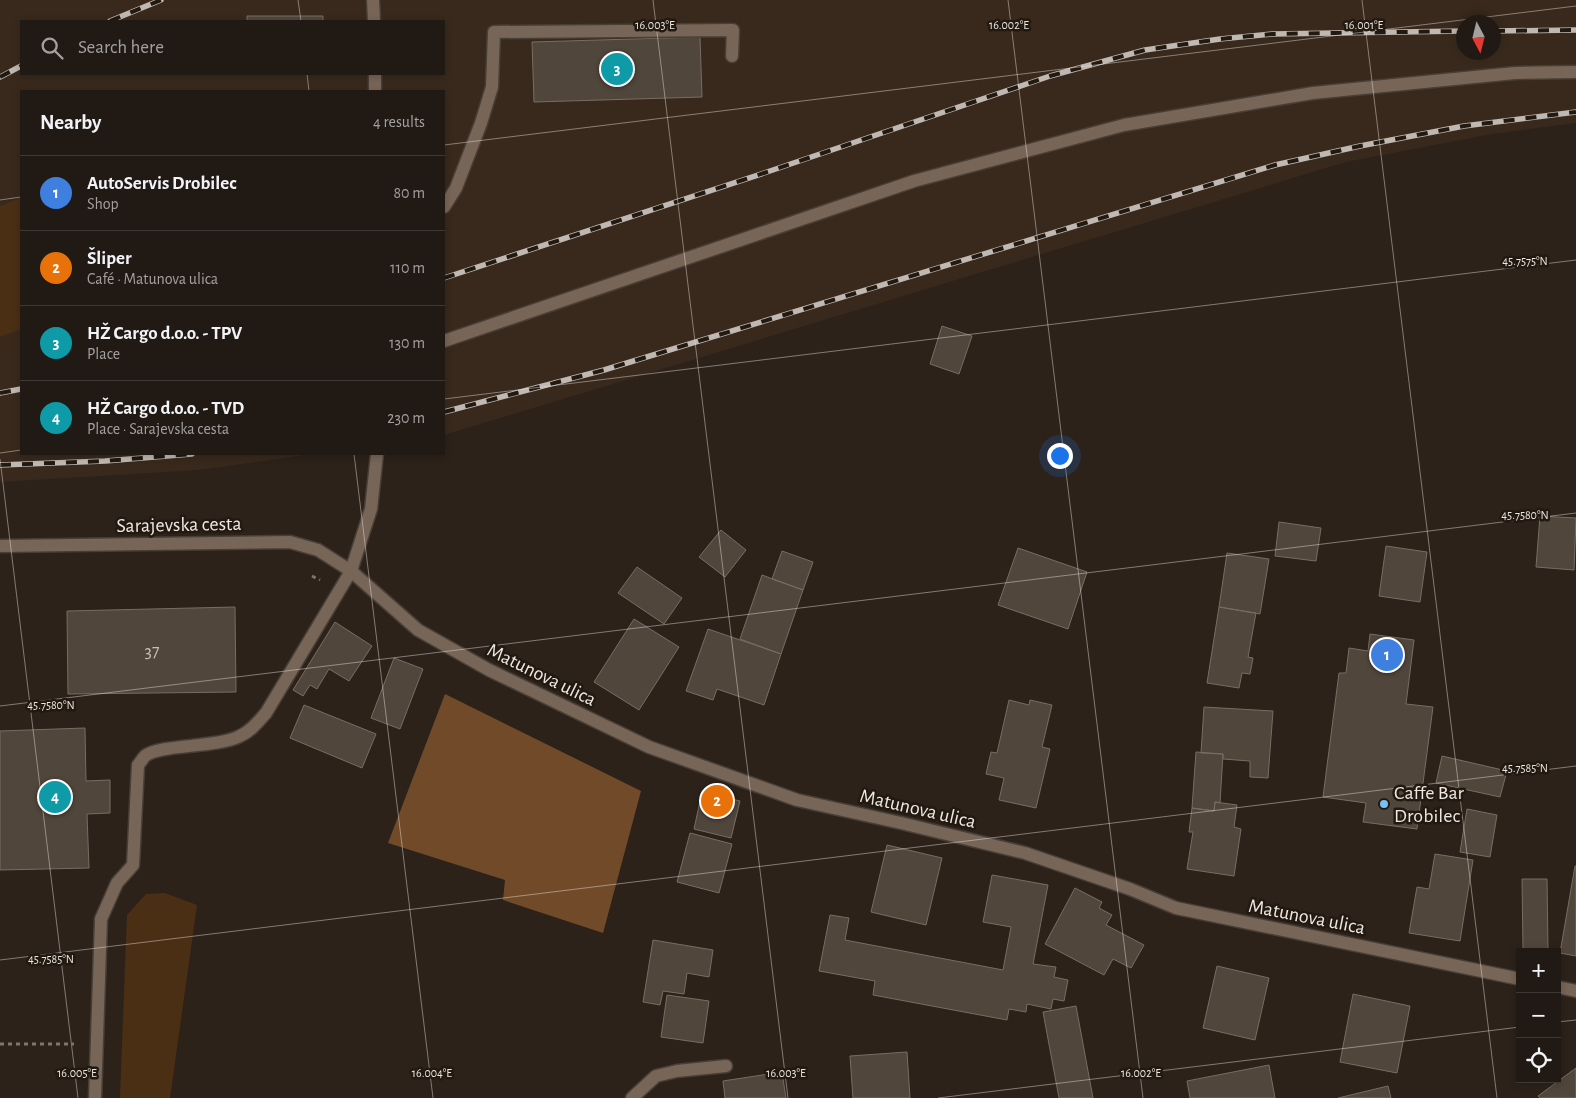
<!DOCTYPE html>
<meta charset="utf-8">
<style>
body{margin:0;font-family:"Alegreya Sans",sans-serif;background:#2d2722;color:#f1f3f6}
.controls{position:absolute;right:15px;bottom:15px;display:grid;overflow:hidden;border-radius:0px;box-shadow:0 2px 8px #0003}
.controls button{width:45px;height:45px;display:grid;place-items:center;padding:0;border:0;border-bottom:1px solid #3e3834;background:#211a14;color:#f1f3f6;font:25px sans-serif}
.compass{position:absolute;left:1456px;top:15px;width:45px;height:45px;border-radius:50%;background:#211a14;box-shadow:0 2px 8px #0003;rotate:173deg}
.you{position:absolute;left:1059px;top:455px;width:18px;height:18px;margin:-12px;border:4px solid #fff;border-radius:50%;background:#1a73e8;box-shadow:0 0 0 8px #1a73e833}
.badge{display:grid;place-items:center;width:32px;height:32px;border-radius:50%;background:#7c3aed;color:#fff;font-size:16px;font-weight:700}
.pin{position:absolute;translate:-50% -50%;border:2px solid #fff;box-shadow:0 1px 5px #0006}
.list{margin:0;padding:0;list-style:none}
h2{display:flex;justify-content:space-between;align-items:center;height:65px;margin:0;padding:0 20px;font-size:21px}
h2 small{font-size:16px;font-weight:400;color:#a2a1a0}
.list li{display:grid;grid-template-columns:32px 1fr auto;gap:15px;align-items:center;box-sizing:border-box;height:75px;padding:0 20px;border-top:1px solid #3e3834}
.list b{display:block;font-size:19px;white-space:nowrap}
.list p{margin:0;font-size:16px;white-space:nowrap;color:#a2a1a0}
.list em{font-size:16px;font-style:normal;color:#a2a1a0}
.icon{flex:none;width:28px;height:28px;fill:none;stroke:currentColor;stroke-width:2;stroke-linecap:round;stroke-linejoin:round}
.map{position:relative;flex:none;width:1576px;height:1098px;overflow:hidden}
.search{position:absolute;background:#211a14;box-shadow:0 2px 8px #0003;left:20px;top:20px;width:425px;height:55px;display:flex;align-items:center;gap:12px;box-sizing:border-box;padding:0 18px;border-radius:0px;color:#a2a1a0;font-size:19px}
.panel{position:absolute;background:#211a14;box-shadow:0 2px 8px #0003;left:20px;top:90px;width:425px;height:365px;border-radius:0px}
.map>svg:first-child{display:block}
.built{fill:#38291c;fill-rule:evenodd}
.green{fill:#4b2f14}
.forest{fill:#714b29}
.building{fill:#51463c;stroke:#796d63}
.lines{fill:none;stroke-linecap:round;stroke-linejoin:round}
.minor-casing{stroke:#473e36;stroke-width:15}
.path{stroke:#7d756e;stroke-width:3;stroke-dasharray:4 4;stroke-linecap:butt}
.minor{stroke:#776557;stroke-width:12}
.rail-casing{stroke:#c0b8b2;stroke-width:5.5}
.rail{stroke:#221910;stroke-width:4;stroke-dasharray:11;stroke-linecap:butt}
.ticks{fill:none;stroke:#eee7e2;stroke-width:1;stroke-opacity:0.45}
.poi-dot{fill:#75c0f6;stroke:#221910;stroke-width:2}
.labels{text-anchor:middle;stroke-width:5;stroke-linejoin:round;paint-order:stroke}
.number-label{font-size:18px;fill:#c7bfb8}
.street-label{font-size:20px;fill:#eee7e2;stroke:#221910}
.poi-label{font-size:20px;fill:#eee7e2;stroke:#221910;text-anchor:start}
.ticks-label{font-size:12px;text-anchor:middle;fill:#eee7e2;stroke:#221910;stroke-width:5;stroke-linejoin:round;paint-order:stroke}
</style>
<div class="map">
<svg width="1576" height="1098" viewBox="0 0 1576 1098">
<rect width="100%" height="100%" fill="#2c221a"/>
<path class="built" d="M0,0h1576v123l-84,11 -146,28 -902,273v-344h-423v363h291l-113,16 -199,12zM21,21h423v53h-423zM1464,22h30v30h-30z"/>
<path class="green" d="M21,198v131l-21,8v-131z
M165,893l32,12 -27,193h-50l7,-183 19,-21z"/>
<path class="forest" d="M445,694l196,97 -38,142 -100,-33 2,-20 -117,-37z"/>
<path class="building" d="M247,16h76v5h-76z
M700,37l2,60 -168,5 -2,-60z
M942,326l30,10 -13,38 -29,-10z
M1540,516l36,2 -2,52 -38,-3z
M1279,522l42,6 -5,33 -41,-5z
M721,530l25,20 -21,27 -26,-20z
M1386,546l41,6 -7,50 -41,-6z
M1018,548l69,24 -19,57 -70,-24z
M782,551l31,11 -10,28 -31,-11z
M1227,553l42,6 -9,55 -41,-7z
M637,567l45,31 -18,26 -46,-31z
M762,575l41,15 -22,64 -41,-15z
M235,607l1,85 -168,2 -1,-83z
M1219,607l37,6 -8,44 5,1 -3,16 -8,-1 -3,15 -32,-5z
M634,619l45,28 -40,63 -45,-28z
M335,622l37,24 -23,35 -20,-12 -12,20 -7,-4 -7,11 -10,-6z
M708,629l73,25 -17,51 -47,-16 -4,11 -27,-9z
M1370,634l44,6 -8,64 27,3 -16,122 -54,-7 3,-19 -43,-6 16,-124h7l3,-25 19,3z
M394,658l29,11 -23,60 -29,-11z
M1009,700l20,5 1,-5 22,5 -10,42 8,2 -14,59 -37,-8 5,-22 -18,-4 5,-22 6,1z
M304,705l72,29 -14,34 -72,-30z
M1204,707l69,4 -5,67 -18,-1v-16l-27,-2v-5l-22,-1z
M85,728l1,53 24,-1v33l-23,1 2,54 -89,2v-139z
M1196,752l27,2 -3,49 -5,-1 -1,9 -22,-3z
M1442,756l65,15 -7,26 -64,-14z
M702,792l38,9 -9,37 -37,-9z
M1215,802l22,3 -3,22 7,2 -7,47 -47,-7 6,-37h-4l3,-24 22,3z
M1467,809l30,6 -7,42 -30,-5z
M690,833l42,11 -13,49 -42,-11z
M887,845l55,13 -16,67 -55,-13z
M1435,854l38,6 -13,81 -51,-8 8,-46 12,2z
M1575,866h1v90l-16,-3z
M992,875l56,10 -15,79 23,3 -2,10 14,3 -4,21 -11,-2 -2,10 -24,-5 -1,8 -17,-3 -2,11 -134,-25 2,-14 -56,-10 11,-56 19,3 -4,22 158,30 8,-43 -28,-5z
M1522,879h25l1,70h-25z
M1075,888l27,14 -3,6 13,7 -6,10 38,20 -13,23 -18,-9 -9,16 -59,-31z
M653,940l60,10 -4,27 -22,-4 -3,21 -21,-3 -3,14 -17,-3z
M1217,966l52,12 -14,62 -52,-12z
M1353,994l57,12 -13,67 -57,-11z
M667,995l42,6 -6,42 -42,-6z
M1076,1006l17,92h-34l-16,-86z
M907,1052l3,46h-57l-3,-42z
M1269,1065l6,33h-85l-3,-17z
M1576,1068v30h-36l-2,-2z
M782,1072l4,26h-61l-2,-17z
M1388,1086l3,12h-53z"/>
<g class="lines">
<g class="minor-casing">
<path id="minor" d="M373,0l1,21
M375,74v17
M444,207l12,-19 25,-65 11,-36 2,-55 239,-2 -1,26
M444,341l470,-160 210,-56 189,-32 202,-20 61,-1
M0,546l290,-4 28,8 33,21 67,59 71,40 160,77 148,53 104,23 124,30 105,36 46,19 344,71
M1557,987l19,4
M95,1098l6,-179 16,-36 16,-18 5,-100c2,-2 5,-7 7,-9 15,-12 72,-8 95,-20 11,-5 18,-14 26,-23l85,-142 20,-62 6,-55
M632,1098l24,-22 21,-5 49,-5"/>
</g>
<path class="path" d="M312,576l8,4
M0,1044h74"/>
<use href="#minor" class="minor"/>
<g class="rail-casing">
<path id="rail" d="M110,21l51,-21
M1494,31l82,-1
M0,77l21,-11
M444,278l320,-105 286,-97 95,-26 75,-11 52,-5 192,-3
M0,393l21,-4
M444,412l160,-42 671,-205 85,-19 104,-20 112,-14
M0,465l105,-4 87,-7"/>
</g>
<use href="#rail" class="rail"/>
</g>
<path class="ticks" d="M298,0l3,21M653,0l135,1098M1008,0l135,1098M1362,0l135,1098M307,74l2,17M444,145l1132,-139M0,200l21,-3M444,399l1132,-139M0,453l21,-3M354,454l79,644M0,459l78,639M0,706l1576,-193M0,960l1576,-194M1557,1022l19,-2M938,1098l582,-71"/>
<circle class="poi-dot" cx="1384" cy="804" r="5"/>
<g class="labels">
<g class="number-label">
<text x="152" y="657">37</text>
</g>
<g class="street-label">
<text transform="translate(179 524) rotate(-1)" y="7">Sarajevska cesta</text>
<text transform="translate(542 674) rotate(26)" y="7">Matunova ulica</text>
<text transform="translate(918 808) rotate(13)" y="7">Matunova ulica</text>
<text transform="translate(1307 916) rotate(11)" y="7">Matunova ulica</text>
</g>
<g class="poi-label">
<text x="1394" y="799">Caffe Bar<tspan x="1394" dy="23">Drobilec</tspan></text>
</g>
</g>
<g class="ticks-label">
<text x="655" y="29">16.003°E</text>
<text x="1009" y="29">16.002°E</text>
<text x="1364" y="29">16.001°E</text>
<text x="1525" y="265">45.7575°N</text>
<text x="1525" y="519">45.7580°N</text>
<text x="51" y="709">45.7580°N</text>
<text x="1525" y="772">45.7585°N</text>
<text x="51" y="963">45.7585°N</text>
<text x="77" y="1077">16.005°E</text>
<text x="432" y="1077">16.004°E</text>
<text x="786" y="1077">16.003°E</text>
<text x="1141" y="1077">16.002°E</text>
</g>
</svg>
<div class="controls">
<button>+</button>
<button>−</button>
<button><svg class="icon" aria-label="locate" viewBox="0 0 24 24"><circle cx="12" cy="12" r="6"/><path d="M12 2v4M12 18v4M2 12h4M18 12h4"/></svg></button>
</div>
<svg class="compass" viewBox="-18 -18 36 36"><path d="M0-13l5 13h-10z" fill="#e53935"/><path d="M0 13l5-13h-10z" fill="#a2a1a0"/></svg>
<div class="you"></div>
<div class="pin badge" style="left:1387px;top:655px;background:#3f7fe0">1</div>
<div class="pin badge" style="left:717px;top:801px;background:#e8710a">2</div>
<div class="pin badge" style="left:617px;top:69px;background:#0f9aa8">3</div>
<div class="pin badge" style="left:55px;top:797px;background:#0f9aa8">4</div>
<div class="search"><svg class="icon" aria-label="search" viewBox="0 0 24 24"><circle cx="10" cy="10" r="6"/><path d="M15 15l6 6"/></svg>Search here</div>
<section class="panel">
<h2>Nearby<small>4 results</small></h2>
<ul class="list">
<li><span class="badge" style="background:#3f7fe0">1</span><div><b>AutoServis Drobilec</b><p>Shop</p></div><em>80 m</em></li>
<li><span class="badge" style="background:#e8710a">2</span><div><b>Šliper</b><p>Café · Matunova ulica</p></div><em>110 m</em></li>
<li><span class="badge" style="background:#0f9aa8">3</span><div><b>HŽ Cargo d.o.o. - TPV</b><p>Place</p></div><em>130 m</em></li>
<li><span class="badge" style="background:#0f9aa8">4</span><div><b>HŽ Cargo d.o.o. - TVD</b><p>Place · Sarajevska cesta</p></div><em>230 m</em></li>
</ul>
</section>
</div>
